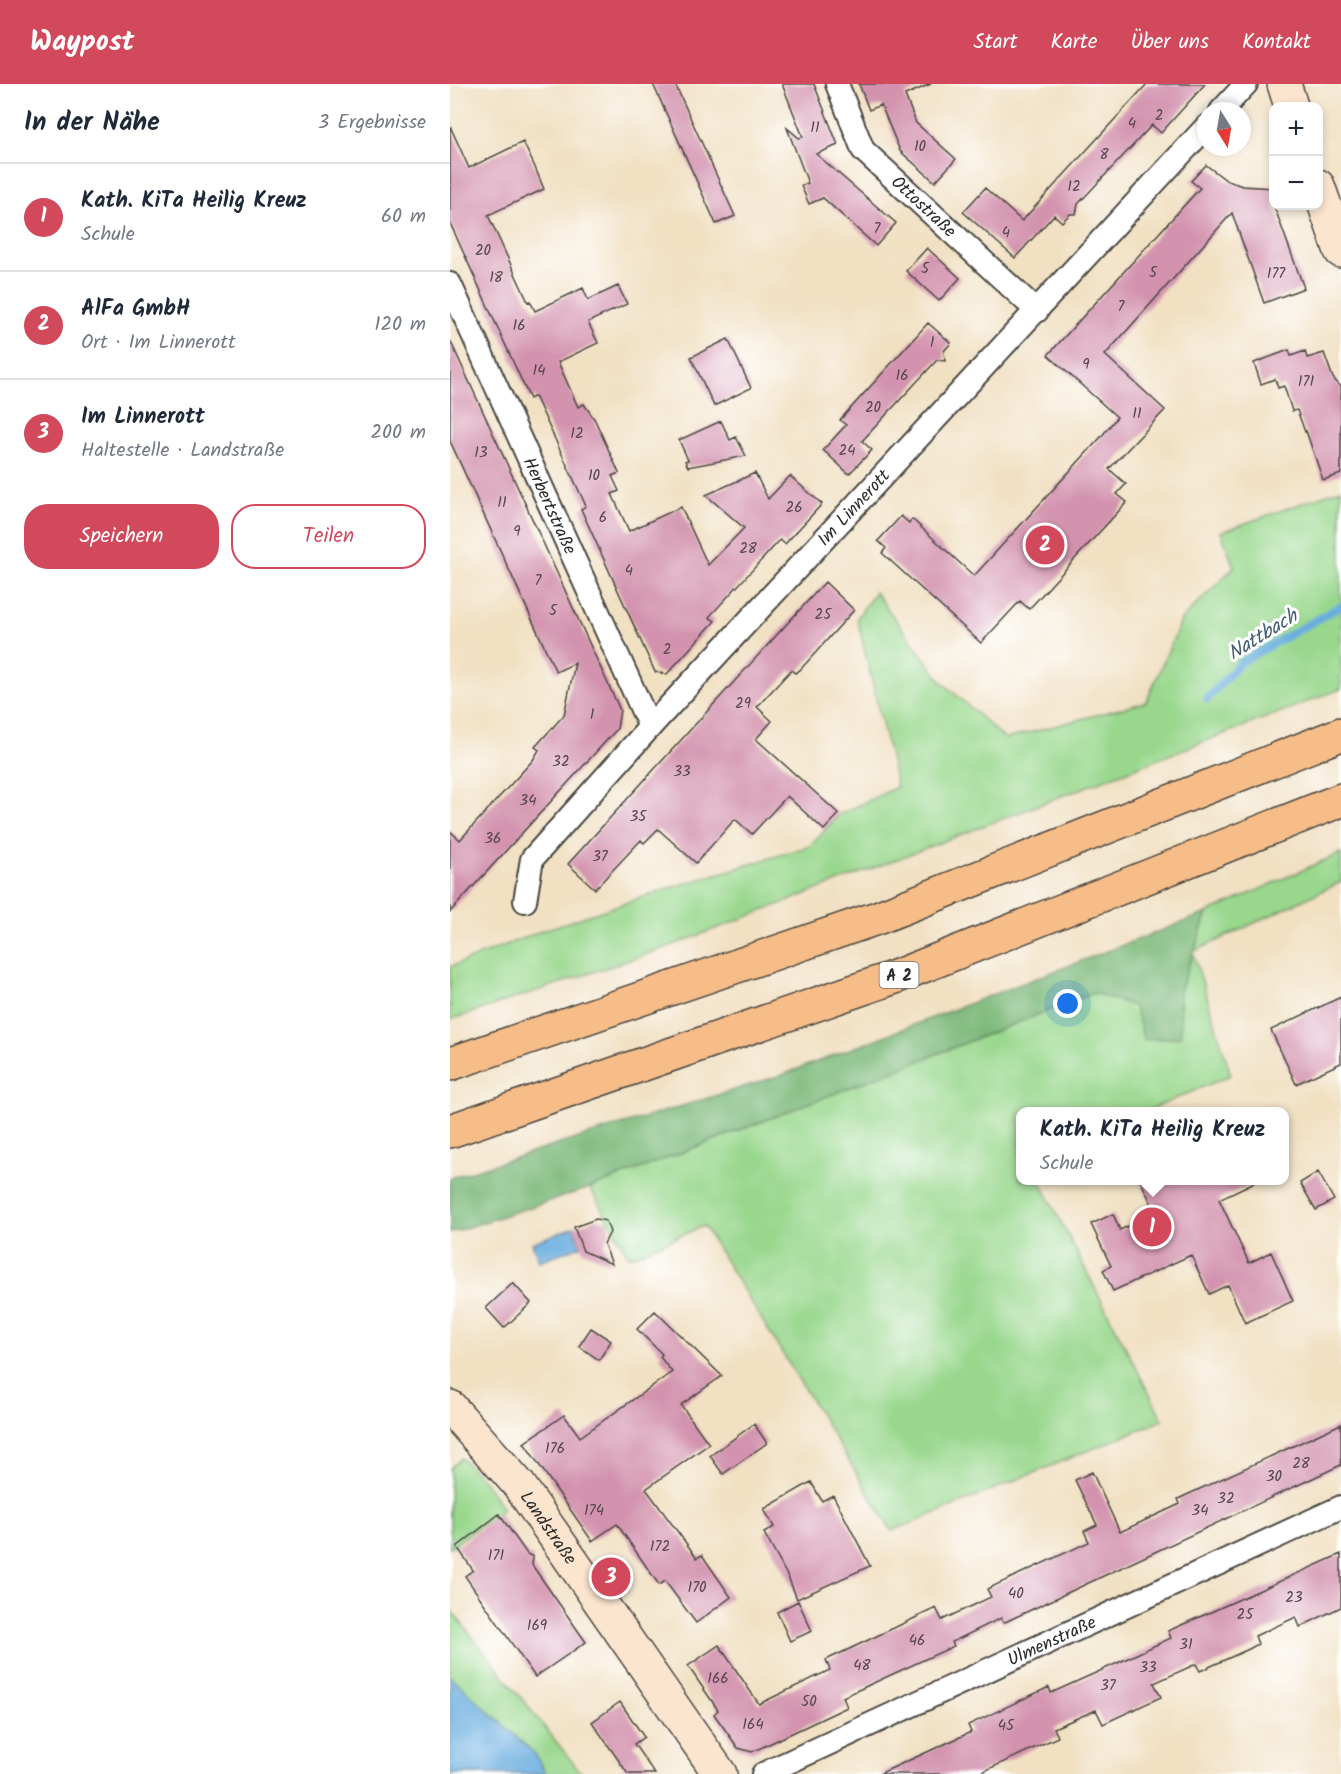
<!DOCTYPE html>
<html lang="de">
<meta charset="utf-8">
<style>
body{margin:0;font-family:Kalam,sans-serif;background:#f6f6f7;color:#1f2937}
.controls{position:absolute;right:18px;top:18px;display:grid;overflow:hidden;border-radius:12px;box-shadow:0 3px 9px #0003}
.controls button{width:54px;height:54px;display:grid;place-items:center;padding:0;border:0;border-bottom:2px solid #e0e1e3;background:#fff;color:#1f2937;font:30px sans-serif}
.compass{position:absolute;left:747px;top:18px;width:54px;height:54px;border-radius:50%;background:#fff;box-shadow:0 3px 9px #0003;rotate:169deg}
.you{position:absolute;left:618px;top:920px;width:21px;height:21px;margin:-15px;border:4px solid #fff;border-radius:50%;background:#1a73e8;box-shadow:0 0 0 9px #1a73e833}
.badge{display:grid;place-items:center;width:39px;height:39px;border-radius:50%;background:#d1495b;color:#fff;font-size:20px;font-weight:700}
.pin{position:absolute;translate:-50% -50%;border:3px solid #fff;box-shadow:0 2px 6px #0006}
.popup{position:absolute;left:566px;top:1023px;width:273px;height:78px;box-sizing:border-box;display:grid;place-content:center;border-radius:12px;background:#fff;filter:drop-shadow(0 2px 4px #0005);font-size:20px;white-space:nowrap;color:#747a83}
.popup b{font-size:22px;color:#1f2937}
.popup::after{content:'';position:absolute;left:50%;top:100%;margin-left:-12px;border:12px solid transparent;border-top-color:#fff}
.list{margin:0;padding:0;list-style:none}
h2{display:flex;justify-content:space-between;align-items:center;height:78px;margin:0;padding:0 24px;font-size:26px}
h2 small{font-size:20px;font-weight:400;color:#747a83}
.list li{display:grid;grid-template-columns:39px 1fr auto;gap:18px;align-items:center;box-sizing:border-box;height:108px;padding:0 24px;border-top:2px solid #e0e1e3}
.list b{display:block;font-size:22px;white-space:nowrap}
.list p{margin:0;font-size:20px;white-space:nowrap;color:#747a83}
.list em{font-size:20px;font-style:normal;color:#747a83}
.actions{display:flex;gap:12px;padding:18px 24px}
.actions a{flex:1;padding:14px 0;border:2px solid #d1495b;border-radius:24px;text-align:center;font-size:21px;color:#d1495b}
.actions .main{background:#d1495b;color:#fff}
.map{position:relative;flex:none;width:891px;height:1690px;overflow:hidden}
header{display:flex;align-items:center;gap:36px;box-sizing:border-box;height:84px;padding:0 30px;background:#d1495b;color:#fff}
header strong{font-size:28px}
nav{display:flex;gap:33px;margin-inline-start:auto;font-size:21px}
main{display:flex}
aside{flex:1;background:#fff}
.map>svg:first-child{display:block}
.green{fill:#98d78c;stroke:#62815c;stroke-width:1.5}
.forest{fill:#7ab878;stroke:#527252;stroke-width:1.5}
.water{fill:#69addf;stroke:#4a6c85;stroke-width:1.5}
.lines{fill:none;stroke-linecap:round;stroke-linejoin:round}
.stream{stroke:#69addf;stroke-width:8}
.building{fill:#d393ae}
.street-casing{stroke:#494642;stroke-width:26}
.secondary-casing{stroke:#494642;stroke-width:36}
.highway-casing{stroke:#494642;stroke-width:36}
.street{stroke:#fff;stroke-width:22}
.secondary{stroke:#fce5cf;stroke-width:33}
.highway{stroke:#f7bd88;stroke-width:33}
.labels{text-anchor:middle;stroke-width:6;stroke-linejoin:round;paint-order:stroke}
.number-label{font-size:15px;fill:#55454c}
.shield{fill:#fff;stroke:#6b6b6b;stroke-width:1.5}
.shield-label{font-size:16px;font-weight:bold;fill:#2b2b2b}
.street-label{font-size:18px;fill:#2b2b2b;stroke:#fff}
.water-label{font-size:20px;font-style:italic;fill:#445f73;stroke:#fff}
</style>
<header>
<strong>Waypost</strong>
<nav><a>Start</a><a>Karte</a><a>Über uns</a><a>Kontakt</a></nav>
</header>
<main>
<aside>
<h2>In der Nähe<small>3 Ergebnisse</small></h2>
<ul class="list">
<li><span class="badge">1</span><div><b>Kath. KiTa Heilig Kreuz</b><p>Schule</p></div><em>60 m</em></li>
<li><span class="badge">2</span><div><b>AlFa GmbH</b><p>Ort · Im Linnerott</p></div><em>120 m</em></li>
<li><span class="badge">3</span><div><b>Im Linnerott</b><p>Haltestelle · Landstraße</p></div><em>200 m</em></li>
</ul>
<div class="actions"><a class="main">Speichern</a><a>Teilen</a></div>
</aside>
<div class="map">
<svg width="891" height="1690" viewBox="0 0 891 1690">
<rect width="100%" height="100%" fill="#fff"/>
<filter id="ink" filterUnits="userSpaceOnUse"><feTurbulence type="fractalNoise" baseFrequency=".0167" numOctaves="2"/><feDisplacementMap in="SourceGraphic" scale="12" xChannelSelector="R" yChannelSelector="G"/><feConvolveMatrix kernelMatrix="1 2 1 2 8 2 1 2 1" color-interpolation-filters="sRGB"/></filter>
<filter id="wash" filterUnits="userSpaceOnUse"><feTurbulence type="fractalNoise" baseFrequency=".008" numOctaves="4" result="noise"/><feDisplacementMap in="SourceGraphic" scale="24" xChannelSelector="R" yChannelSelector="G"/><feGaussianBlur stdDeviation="1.35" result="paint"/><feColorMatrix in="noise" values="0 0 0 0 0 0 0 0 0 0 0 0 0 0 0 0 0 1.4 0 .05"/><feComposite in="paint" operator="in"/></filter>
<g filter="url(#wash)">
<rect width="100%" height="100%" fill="#f1e0c2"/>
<path class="green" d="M891,405v200l-673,258 -218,73v-53l91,-36 129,-43 140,-42 30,-32 57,-27 -40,-169 18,-26 67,90 63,57 141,-37 36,-83 52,-52 -13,-35z
M891,769v29l-148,70 38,123 -84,36 -127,1v68l20,1 123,239 -271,111 -188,-305 -75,31 -39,-69 504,-195 40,12 46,-14 27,-78z
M11,1374l24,24 18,27 -53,39v-80z
M0,1525l132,165h-132z"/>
<path class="forest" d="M757,829l-27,78 1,46 -37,3 -10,-34 -40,-13 -504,195 -140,45v-55l332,-103z"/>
<path class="water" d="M124,1143l7,19 -42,15 -7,-18z
M0,1592l85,78 11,20h-96z"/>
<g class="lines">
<path class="stream" d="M757,615l34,-37 100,-56"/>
</g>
<g id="blocks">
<path class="building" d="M203,0h22l60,132 -19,8z
M332,0h32l24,61 -22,9 80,69 -20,23 -53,-48 -14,6 -8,-18 7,-3 -21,-55 12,10 4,-1z
M409,0h72l-26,11 11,28 40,36 -21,23 -35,-31 -19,-46 -12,5z
M697,0h58l-44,49 -9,-8 -74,79 -2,10h-6l-8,8 -8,-7 -39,43 -52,-46 22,-24 37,33z
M0,42l19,42 54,-26 11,23 10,24 -56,26 40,87 2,-1 5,10 48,-23 5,12 30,-14 9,18 -39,18 10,21 -40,19 20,45 6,-3 11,16 24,53 -7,3 7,15 -7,3 17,37 52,-24 27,58 36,-37 -38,-33 49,-22 13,26 22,-23 32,28 -37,40 -5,-4 -71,77 6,4 -48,53 -12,-2 -74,-163 5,-3 -51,-110 -5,3 -80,-176z
M756,81l20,15 16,6 32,2v18l30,82 -40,15 -32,-90 -127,142 60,55 -56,59 17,15 -9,10 10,8 -98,107 -9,-8 -39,42 -99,-90 4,-5 -8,-7 23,-25 8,7 3,-4 62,57 127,-139 16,-20 -69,-62 152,-167 -9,-7z
M477,164l33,30 -21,23 -33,-30z
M478,239l23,20 -7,8 1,10 -8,-1 -75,81 10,9 -23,24 -26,-24 23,-25 -6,-5z
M278,255l23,49 -37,18 -23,-49z
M0,256l170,370 -3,19 -167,183v-81l10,9 73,-80 6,-10 -4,-3 29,-32 11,-52 -19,9 -106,-231z
M839,266l2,6 14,-5 2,7 17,-5 9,25 8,9v87l-18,6 -17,-49 -1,1 -8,-22 -5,1 -8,-25 -6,2 -3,-9 -14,5 -7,-21z
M271,337l9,19 6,-3 10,19 -58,11 -3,-6 3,-1 -9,-20z
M375,498l29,28 -54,60 -5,3 -4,-3 -34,37 15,14 -16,18 83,75 -15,16 -37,-34 -35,38 -17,-15 -39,44 -38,-34 -14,14 -3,-3 -46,49 -27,-25z
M891,913v66l-45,21 -25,-54z
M868,1088l16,28 -18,10 -16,-27z
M690,1096h119l-40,19 30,64 22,-11 22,49 -48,22 -17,-38 -19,9 -18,-39 -78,36 -10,-21 8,-4 -20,-42 22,-10 7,16 36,-17z
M146,1135l10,2 4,11 -6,12 8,20 -29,-13 -9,-24z
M63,1199l18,20 -27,25 -18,-20z
M205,1227l67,65 -41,29 28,39 -63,45 51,69 5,-3 29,42 -35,26 -31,-42 -6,4 -42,-61 -25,17 -68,-98 40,-28 16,22 92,-65 -12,-15 2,-3 -25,-25z
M141,1244l20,13 -12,19 -20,-14z
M304,1340l13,19 -44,31 -13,-18z
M891,1340v41l-321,150 -17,8 -2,-5 -49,24 2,4 -111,51 4,10 -95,45 -14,-4 -24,-34 4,-4 -30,-44 31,-21 40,59 71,-34 -4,-10 110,-52 6,12 49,-23 -4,-8 102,-47 -5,-11 13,-6 -22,-45 17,-8 28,60 60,-28 -2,-5z
M361,1398l11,19 11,-6 37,71 -73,33 -8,-20 -25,-46 10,-6 -10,-18z
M49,1430l28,40 6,3 -1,8 54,77 -51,35 -70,-101 8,-6 -16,-23z
M891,1470v53l-41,20 -4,-10 -41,19 3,8 -9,5 -49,22 -4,-7 -42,19 7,14 -58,27 -7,-14 -42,18 4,9 -80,37h-99l92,-42 -3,-7 81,-38 2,6 60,-27 60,-28 -3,-7z
M348,1517l14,30 -22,10 -13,-29z
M170,1618l24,35 -10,7 21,30h-27l-36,-52z"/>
</g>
</g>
<g filter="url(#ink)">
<use href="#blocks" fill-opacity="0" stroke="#494642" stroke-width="1.5"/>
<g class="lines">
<g class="street-casing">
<g id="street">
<path id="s1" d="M387,0l26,66 174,161"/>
<path d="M771,27l25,-27"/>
<path id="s2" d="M0,200l200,443"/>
<path id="s3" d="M75,817l7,-42 118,-132 556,-600"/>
<path id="s4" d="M313,1690l578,-267"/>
</g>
</g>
<g class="secondary-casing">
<g id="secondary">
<path d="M834,0l7,22"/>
<path d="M868,102l23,65"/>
<path id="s5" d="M0,1323l69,78 201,289"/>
</g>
</g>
<g class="highway-casing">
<path id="highway" d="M0,980l427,-146 464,-184
M0,1047l445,-154 446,-177"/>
</g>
<use href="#street" class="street"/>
<use href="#secondary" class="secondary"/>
<use href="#highway" class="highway"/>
</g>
</g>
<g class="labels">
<g class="number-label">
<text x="709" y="36">2</text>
<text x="682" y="44">4</text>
<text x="365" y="48">11</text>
<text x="470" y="67">10</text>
<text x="654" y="75">8</text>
<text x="624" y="107">12</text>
<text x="427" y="149">7</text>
<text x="556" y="153">4</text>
<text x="33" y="171">20</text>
<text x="475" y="189">5</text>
<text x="703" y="193">5</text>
<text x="826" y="194">177</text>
<text x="46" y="198">18</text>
<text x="671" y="227">7</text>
<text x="69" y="246">16</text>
<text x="482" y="263">1</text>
<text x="636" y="285">9</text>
<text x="89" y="291">14</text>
<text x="452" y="296">16</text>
<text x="856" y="302">171</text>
<text x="423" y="328">20</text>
<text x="687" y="334">11</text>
<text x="127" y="354">12</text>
<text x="397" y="371">24</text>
<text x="31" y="373">13</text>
<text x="144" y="396">10</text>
<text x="52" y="423">11</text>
<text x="344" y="428">26</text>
<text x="153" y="438">6</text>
<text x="67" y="452">9</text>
<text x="298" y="469">28</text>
<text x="179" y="491">4</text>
<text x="88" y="501">7</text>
<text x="103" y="531">5</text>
<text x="373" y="535">25</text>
<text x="217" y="570">2</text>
<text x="293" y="624">29</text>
<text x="142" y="635">1</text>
<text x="111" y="682">32</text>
<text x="232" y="692">33</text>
<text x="78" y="721">34</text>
<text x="188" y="737">35</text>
<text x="43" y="759">36</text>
<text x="150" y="777">37</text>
<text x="105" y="1369">176</text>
<text x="851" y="1384">28</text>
<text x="824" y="1397">30</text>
<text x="776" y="1419">32</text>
<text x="144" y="1431">174</text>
<text x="750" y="1431">34</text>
<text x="210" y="1467">172</text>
<text x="46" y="1476">171</text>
<text x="247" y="1508">170</text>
<text x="566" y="1514">40</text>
<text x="844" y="1518">23</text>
<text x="795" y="1535">25</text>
<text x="87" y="1546">169</text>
<text x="467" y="1561">46</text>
<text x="736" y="1565">31</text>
<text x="412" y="1586">48</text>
<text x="698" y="1588">33</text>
<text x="268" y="1599">166</text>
<text x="658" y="1606">37</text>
<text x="359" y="1622">50</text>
<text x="303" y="1645">164</text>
<text x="556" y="1646">45</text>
</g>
<rect class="shield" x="429.5" y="878" width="39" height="26" rx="4.5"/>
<g class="shield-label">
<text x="449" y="897">A 2</text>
</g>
<g class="street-label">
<text dy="6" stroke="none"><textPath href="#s1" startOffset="154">Ottostraße</textPath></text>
<text dy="6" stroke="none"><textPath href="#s2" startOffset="243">Herbertstraße</textPath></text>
<text dy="6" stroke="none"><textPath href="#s3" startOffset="519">Im Linnerott</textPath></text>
<text dy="6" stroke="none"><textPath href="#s5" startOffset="156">Landstraße</textPath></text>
<text dy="6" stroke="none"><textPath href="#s4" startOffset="318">Ulmenstraße</textPath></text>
</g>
<g class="water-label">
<text transform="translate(812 550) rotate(-32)" y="7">Nattbach</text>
</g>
</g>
</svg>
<div class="controls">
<button>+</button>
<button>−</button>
</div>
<svg class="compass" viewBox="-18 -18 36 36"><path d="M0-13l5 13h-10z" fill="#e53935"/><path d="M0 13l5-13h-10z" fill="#747a83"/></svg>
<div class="you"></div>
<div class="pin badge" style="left:702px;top:1143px">1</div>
<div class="popup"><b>Kath. KiTa Heilig Kreuz</b>Schule</div>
<div class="pin badge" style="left:595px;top:461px">2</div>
<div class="pin badge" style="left:161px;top:1493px">3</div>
</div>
</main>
